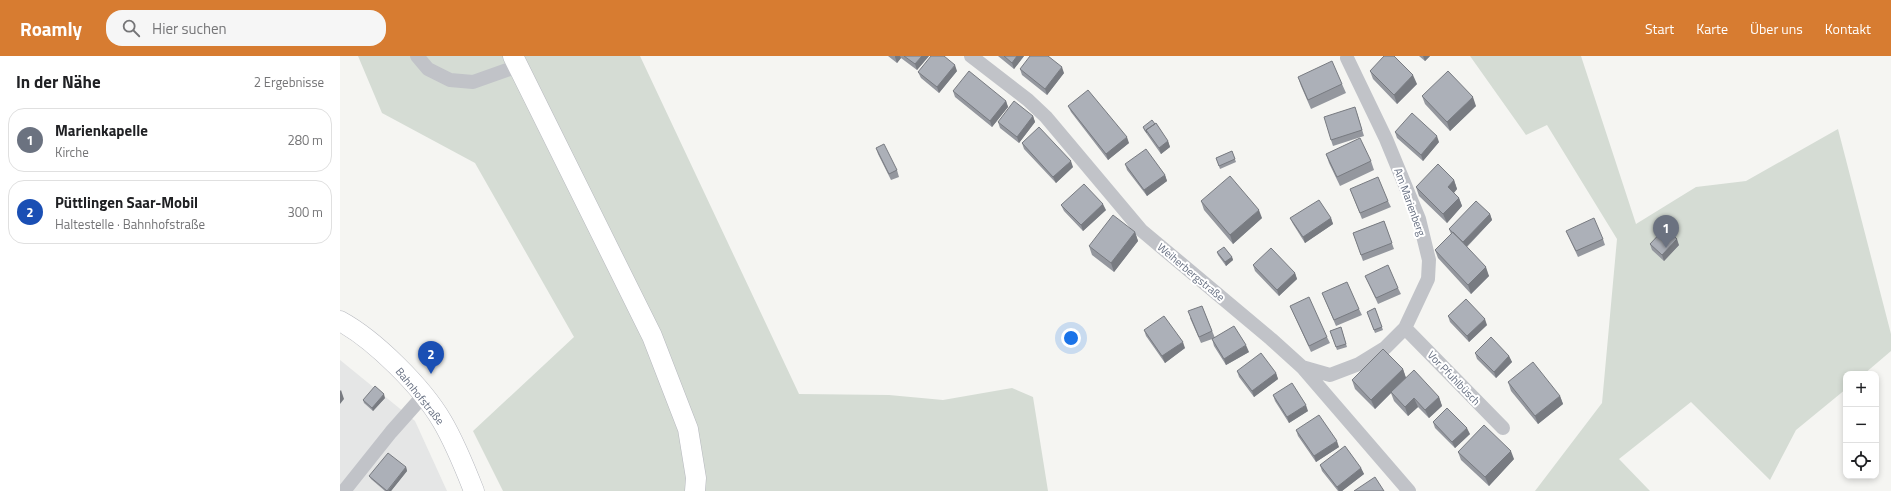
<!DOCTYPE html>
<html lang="de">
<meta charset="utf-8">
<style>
body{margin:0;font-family:"Titillium Web",sans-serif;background:#f6f6f6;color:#202124}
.controls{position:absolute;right:12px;bottom:12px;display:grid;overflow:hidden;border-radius:8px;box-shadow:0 2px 6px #0003}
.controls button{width:36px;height:36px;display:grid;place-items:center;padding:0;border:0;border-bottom:1px solid #e0e0e0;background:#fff;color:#202124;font:20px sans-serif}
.you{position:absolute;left:731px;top:282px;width:14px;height:14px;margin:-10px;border:3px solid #fff;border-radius:50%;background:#1a73e8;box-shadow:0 0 0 6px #1a73e833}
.badge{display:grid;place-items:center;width:26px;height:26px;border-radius:50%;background:#d77c31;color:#fff;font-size:13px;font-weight:700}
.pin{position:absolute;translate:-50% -33px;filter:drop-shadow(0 1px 2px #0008)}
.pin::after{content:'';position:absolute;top:21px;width:14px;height:12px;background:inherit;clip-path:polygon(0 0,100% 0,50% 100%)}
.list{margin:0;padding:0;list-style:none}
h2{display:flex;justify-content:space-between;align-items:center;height:52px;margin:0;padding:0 16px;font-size:17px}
h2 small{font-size:13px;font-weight:400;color:#757577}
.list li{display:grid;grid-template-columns:26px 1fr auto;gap:12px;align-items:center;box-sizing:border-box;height:64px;margin:0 8px 8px;padding:0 8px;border:1px solid #e0e0e0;border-radius:16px}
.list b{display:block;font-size:15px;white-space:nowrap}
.list p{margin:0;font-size:13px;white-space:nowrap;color:#757577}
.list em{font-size:13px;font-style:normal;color:#757577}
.icon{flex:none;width:22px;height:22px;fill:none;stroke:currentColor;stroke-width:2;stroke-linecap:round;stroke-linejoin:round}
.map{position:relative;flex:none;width:1551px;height:435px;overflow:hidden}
header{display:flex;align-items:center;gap:24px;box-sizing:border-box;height:56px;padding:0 20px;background:#d77c31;color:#fff}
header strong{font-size:19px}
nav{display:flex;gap:22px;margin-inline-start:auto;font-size:14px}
.search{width:280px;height:36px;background:#f6f6f6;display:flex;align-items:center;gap:10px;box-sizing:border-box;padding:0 14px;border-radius:16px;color:#757577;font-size:15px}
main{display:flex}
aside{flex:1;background:#fff}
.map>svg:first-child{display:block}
.built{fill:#e5e6e6}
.green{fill:#d5dcd4}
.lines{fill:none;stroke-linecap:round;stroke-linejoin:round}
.secondary-casing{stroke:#b6b8be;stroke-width:21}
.street{stroke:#c1c3c8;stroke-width:14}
.secondary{stroke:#fff;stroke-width:20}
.wall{fill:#94979e}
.shaded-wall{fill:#787b81}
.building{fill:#acb0b8;stroke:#787b81}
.labels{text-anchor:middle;stroke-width:4;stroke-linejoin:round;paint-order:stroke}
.street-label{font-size:11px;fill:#666f81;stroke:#fff}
</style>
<header>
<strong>Roamly</strong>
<div class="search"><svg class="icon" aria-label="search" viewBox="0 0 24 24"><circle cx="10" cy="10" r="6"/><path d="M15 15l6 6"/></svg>Hier suchen</div>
<nav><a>Start</a><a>Karte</a><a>Über uns</a><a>Kontakt</a></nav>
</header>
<main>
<aside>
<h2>In der Nähe<small>2 Ergebnisse</small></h2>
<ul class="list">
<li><span class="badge" style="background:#6b7280">1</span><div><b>Marienkapelle</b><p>Kirche</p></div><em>280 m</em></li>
<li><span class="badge" style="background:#1a4fb4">2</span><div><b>Püttlingen Saar-Mobil</b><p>Haltestelle · Bahnhofstraße</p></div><em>300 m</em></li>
</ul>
</aside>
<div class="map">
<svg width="1551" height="435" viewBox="0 0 1551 435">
<rect width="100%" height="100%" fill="#f5f5f2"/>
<path class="built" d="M0,304l75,61 32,70h-107z"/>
<path class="green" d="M18,0h282l159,338 90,1 54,5 69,-12 21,9 15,94h-545l-30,-60 101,-94 -99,-174 -93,-50z
M1130,0h111l55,168 60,-37 50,-6 92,-52 53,205v17l-27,23h-18v15l-50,41 -26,50 -79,-78 -72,57 31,32h-115l67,-88 15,-164 -70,-114 -21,10z"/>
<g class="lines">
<g class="secondary-casing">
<path id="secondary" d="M173,0l139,280 36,93 8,49 -1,13
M0,265c35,19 82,66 102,100 13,22 23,47 32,70"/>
</g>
<path class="street" d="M77,0l11,13 22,11 23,2 45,-16
M631,0l57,44 18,17 95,113 130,109 31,28 107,124
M1065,272l98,100
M962,311l28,8 29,-11 26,-16 20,-20 23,-49 1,-19 -10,-41 -33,-80 -39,-81
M4,435l47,-59 32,-36"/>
<use href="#secondary" class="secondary"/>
</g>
<path class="wall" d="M548,0h41l-12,14 -16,-12 -4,5z
M658,0h26l-10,13z
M1079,0h11l-5,5z
M680,13l44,4 -17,22 -25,-20z
M617,15l-18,22 -18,-15 -3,-6z
M1030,15l47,13 -20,20 -24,-25z
M958,21l44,7 4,9 -35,16 -10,-23z
M613,35l53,10 2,6 -16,20 -37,-30z
M1082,40l54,10 -26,25 -25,-27z
M728,50l61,37 -21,17 -37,-48z
M1017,57l7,23 -31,10 -2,-6z
M693,60l2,6 -16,21 -19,-15 -2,-6z
M803,71l25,14 2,6 -9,7 -17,-24z
M1055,76l44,10 -16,19 -26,-23z
M682,87l51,24 -17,16 -32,-34z
M536,92l21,22 2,7 -8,3 -13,-26z
M892,95l4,11 -16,7 -4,-11z
M986,98l45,7 3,9 -34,16 -11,-23z
M785,108l40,11 2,6 -20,15 -20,-26z
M1114,124l3,9 -3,4 5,5 3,8 -15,17 -28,-27 -3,-9z
M1010,133l38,12 3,6 -29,12z
M861,145l61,17 -29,26 -29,-34z
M721,149l45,5 -23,21 -19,-20z
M1150,158l2,6 -25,27 22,29 -18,18 -33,-36 -3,-8 16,-16 -2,-5z
M950,162h41l2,6 -28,19 -12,-19z
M1044,165l10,28 -31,12 -10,-28z
M1226,175l37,8 2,6 -27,12z
M795,176l3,9 -24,31 -22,-17 -3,-9z
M1310,188l29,1 -15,16 -12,-11z
M877,196l15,5 1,3 -7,6 -8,-11z
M913,209l42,8 2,6 -18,17 -24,-25z
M1025,220l33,12 3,6 -23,10z
M982,237l37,16 3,6 -26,11z
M862,250l13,32 -14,5 -11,-25z
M950,250l37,31 3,6 -19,9z
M1035,252l8,22 -8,3 -8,-21z
M1108,260l39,9 -18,17 -19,-20z
M1001,271l6,20 -10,3 -7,-19z
M804,274l41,18 -20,15 -19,-27z
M872,283l37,13 -23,13 -12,-19z
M1135,297l34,3 3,6 -16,16 -19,-19z
M1063,313l3,9 33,19 3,9 -13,12 -11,-11 -10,9 -14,-15 -3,-8 -16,16 -20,-20 -3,-9z
M897,315l39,2 2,6 -24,18 -15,-20z
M1168,326l52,14 3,8 -25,20 -27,-33z
M933,339l35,16 -19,12 -14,-22z
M45,342l-12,13 -9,-8 -1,-3z
M1093,366l37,12 -15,14 -20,-20z
M956,374l43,17 -23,15 -18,-26z
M1118,396l56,7 -25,27 -28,-26z
M980,409l41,3 3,6 -22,17h-4l-16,-20z
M66,411l1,4 -16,20h-6l-14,-12 -2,-3z"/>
<path class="shaded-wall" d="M555,0h5l1,2 -4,5 -2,-6z
M582,0h7l-12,14 -2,-6z
M677,0h7l-10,13 -2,-6z
M1083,0h7l-5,5z
M615,9l2,6 -18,22 -2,-6z
M722,11l2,6 -17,22 -2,-6z
M1073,19l4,9 -20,20 -3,-9z
M1133,41l3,9 -26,25 -3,-9z
M666,45l2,6 -16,20 -2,-6z
M693,60l2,6 -16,21 -2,-6z
M1097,80l2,6 -16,19 -2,-6z
M787,81l2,6 -21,17 -2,-6z
M828,85l2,6 -9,7 -2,-6z
M731,105l2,6 -17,16 -3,-6z
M825,119l2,6 -20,15 -3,-6z
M1114,124l3,9 -6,7 -3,-9z
M1119,142l3,8 -15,17 -4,-9z
M763,148l3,6 -23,21 -2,-6z
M919,154l3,8 -29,26 -3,-9z
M1150,158l2,6 -27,28 -2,-6z
M991,162l2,6 -28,19 -2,-6z
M795,176l3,9 -24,31 -3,-9z
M1337,183l2,6 -15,16 -2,-6z
M892,201l1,3 -7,6 -1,-4z
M1146,211l3,9 -18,18 -3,-9z
M955,217l2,6 -18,17 -2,-6z
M1145,263l2,6 -18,17 -2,-6z
M843,286l2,6 -20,15 -3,-7z
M906,289l3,7 -23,13 -2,-6z
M1169,300l3,6 -16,16 -2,-6z
M1063,313l3,9 -31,31 -4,-9z
M936,317l2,6 -24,18 -2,-6z
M1,334l3,9 -4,5v-13z
M44,338l1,4 -12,13 -1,-3z
M1220,340l3,8 -25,20 -3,-8z
M1099,341l3,9 -13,12 -4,-8z
M1074,342l4,9 -10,9 -3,-9z
M966,349l2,6 -19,12 -2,-6z
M1127,372l3,6 -15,14 -3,-6z
M997,385l2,6 -23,15 -2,-6z
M1171,395l3,8 -25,27 -4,-9z
M66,411l1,4 -16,20h-3z
M1021,412l3,6 -22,17h-3l-2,-4z"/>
<path class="building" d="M564,0h18l-7,8z
M591,0h13l11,9 -18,22 -19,-15z
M664,0h13l-5,7z
M690,0h18l14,11 -17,22 -25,-20z
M1044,0h10l19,19 -19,20 -24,-24z
M992,5l10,23 -34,16 -10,-23z
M629,15l37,30 -16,20 -37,-30z
M1108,15l25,26 -26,25 -25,-26z
M748,34l39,47 -21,17 -38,-48z
M674,45l19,15 -16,21 -19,-15z
M1015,51l7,23 -31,10 -7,-23z
M1072,57l25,23 -16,19 -26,-23z
M812,64l3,4 -9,6 1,3 -4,-6z
M816,67l12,18 -9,7 -13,-18z
M699,71l32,34 -18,16 -31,-34z
M1020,82l11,23 -34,16 -11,-23z
M544,88l13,26 -8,4 -13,-26z
M806,93l19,26 -21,15 -19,-26z
M892,95l3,8 -16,7 -3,-8z
M1098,108l16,16 -6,7 11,11 -16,16 -27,-27z
M890,120l29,34 -29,25 -29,-34z
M1038,121l10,24 -28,12 -10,-24z
M744,128l19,20 -22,21 -20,-20z
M979,144l12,18 -28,19 -13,-19z
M1136,145l14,13 -27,28 -14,-13z
M773,159l22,17 -24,31 -22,-17z
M1254,162l9,21 -27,12 -10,-20z
M1044,165l8,22 -31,12 -8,-22z
M1325,172l12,11 -15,16 -12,-11z
M1113,176l33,35 -18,18 -33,-35z
M884,191l8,10 -7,5 -8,-10z
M931,192l24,25 -18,17 -24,-25z
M1048,209l10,23 -22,10 -11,-22z
M1007,226l12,27 -25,11 -12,-27z
M969,241l18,40 -18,9 -19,-40z
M1126,243l19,20 -18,17 -19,-20z
M862,250l10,25 -13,6 -11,-26z
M1035,252l7,19 -8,3 -7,-18z
M824,260l19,26 -21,14 -18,-26z
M894,270l12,19 -22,14 -12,-20z
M1001,271l5,17 -10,3 -6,-16z
M1151,281l18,19 -15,16 -19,-19z
M1043,293l20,20 -32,31 -19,-20z
M921,297l15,20 -24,18 -15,-20z
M1193,306l27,34 -25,20 -27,-34z
M1074,314l25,27 -14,13 -11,-12 -9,9 -14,-15z
M952,327l14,22 -19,12 -14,-22z
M35,330l9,8 -12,14 -9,-8z
M1107,352l20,20 -15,14 -19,-20z
M979,359l18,26 -23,15 -18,-26z
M1144,369l27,26 -26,26 -27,-25z
M1005,390l16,22 -24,19 -17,-22z
M48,397l18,14 -19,24 -18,-15z
M1035,421l9,14h-30z"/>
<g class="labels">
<g class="street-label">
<text transform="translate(1070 146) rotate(70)" y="4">Am Marienberg</text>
<text transform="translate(851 216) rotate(40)" y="4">Weiherbergstraße</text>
<text transform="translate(1114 322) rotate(46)" y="4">Vor Pfuhlbüsch</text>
<text transform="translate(80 340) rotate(51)" y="4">Bahnhofstraße</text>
</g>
</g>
</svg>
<div class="controls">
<button>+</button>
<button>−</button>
<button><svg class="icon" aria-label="locate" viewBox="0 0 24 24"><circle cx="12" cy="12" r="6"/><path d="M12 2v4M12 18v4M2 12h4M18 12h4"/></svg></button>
</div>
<div class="you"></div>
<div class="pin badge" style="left:1326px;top:192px;background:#6b7280">1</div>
<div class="pin badge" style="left:91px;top:318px;background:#1a4fb4">2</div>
</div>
</main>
